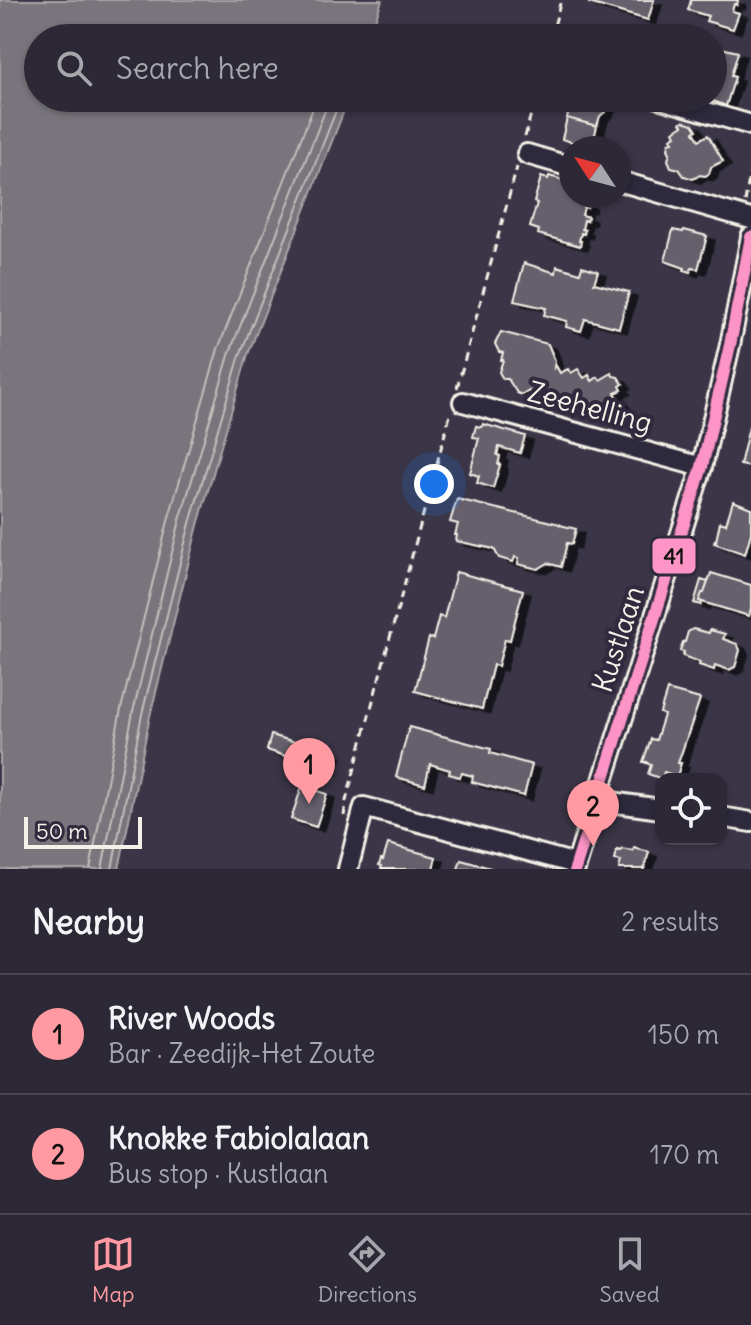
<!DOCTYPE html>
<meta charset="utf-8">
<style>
body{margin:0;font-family:Delius,sans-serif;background:#383441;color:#f1f3f6}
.controls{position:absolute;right:24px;bottom:24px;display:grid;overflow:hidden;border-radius:16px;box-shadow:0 2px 6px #0004}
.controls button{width:72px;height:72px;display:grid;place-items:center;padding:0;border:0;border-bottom:2px solid #484450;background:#2c2835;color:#f1f3f6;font:40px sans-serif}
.compass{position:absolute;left:559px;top:136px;width:72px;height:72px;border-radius:50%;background:#2c2835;box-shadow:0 2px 6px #0004;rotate:306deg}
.scale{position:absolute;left:24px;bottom:20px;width:118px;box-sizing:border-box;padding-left:8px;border:4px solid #f4f1e8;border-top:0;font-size:22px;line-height:28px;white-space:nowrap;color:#f4f1e8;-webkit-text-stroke:6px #2f2a3d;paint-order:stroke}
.you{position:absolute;left:434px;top:484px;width:28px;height:28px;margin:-20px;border:6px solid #fff;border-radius:50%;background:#1a73e8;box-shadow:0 0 0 12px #1a73e833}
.badge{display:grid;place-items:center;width:52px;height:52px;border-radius:50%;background:#ff9aa2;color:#111;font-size:26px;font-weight:700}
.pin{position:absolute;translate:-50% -66px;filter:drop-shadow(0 2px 4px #0008)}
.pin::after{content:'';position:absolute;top:42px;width:28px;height:24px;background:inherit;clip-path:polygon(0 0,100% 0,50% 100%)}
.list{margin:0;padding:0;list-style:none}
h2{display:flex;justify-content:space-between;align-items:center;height:104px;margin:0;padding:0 32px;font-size:34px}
h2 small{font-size:26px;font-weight:400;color:#a6a6ad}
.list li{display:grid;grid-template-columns:52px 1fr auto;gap:24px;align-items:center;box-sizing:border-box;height:120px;padding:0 32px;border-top:2px solid #484450}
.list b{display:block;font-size:30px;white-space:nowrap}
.list p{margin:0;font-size:26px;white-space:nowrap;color:#a6a6ad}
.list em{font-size:26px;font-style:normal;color:#a6a6ad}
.icon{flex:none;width:44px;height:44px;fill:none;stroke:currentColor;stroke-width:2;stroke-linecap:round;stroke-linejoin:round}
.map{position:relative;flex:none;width:751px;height:869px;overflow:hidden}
.search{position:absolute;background:#2c2835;box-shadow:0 2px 6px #0004;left:24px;right:24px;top:24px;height:88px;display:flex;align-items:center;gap:20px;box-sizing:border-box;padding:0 28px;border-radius:44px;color:#a6a6ad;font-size:30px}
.sheet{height:344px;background:#2c2835}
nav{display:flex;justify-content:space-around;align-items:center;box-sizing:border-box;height:112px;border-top:2px solid #484450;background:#2c2835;font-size:22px;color:#a6a6ad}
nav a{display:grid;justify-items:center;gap:4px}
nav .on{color:#ff9aa2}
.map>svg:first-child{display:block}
.water{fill:#78747b;stroke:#aaa6a7;stroke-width:2}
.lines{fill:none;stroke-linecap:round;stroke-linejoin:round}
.shore{stroke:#c2bfbc;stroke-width:2}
.building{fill:#65616c;stroke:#f4f1e8;stroke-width:2;filter:url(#shadow)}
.minor-casing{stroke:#f4f1e8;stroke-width:24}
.path{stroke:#f4f1e8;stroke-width:3;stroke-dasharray:8 6;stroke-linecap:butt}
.minor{stroke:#2f2a3d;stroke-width:18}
.bus-1-casing{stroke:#2f2a3d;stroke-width:18}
.bus-1{stroke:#fc95c5;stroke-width:12}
.labels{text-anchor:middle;stroke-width:8;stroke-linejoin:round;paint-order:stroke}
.street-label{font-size:28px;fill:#f4f1e8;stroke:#2f2a3d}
.line-badge{stroke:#2f2a3d;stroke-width:3}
.pale-badge-label{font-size:22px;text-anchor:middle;font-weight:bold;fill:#111}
</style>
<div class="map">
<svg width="751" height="869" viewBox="0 0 751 869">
<defs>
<filter id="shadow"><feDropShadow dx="8" dy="4.5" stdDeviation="0" flood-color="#0009"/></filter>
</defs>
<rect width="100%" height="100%" fill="#3b3647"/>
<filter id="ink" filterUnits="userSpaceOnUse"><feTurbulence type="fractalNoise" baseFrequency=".0125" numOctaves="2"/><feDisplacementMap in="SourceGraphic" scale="16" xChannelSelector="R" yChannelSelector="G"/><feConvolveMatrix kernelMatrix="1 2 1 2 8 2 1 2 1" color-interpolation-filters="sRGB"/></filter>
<g filter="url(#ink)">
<path class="water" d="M0,0h382l-13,38h-331v60h311l-102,259 -49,168 -48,191 -31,153h-119z"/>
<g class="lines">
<path class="shore" d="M90,869l31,-160 48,-192 49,-168 99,-251
M102,869l31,-157 47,-192 50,-168 100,-254
M112,869l30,-155 48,-191 50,-168 101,-257"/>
</g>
<path class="building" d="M590,0h64l-6,20 -59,-17z
M691,0h47l-1,5 -3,-1 -2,7 7,2 -6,16 -27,-8 2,-5 -20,-6z
M713,46l25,6 -7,24 4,1 -9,29 -20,-8h7z
M572,98l15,2 1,-2 7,2v-2l13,1 -3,13 -5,4 -3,10 -30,-8z
M567,118l30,8 -3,12 4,1 -2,9h-13l-8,-3v-2l-13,-4z
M684,121l9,3 4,6 -3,2 5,8 9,-5 15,26 -12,6 -2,7 -4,2 -5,-1 -7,4 -9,-3 -5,-7 -8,-2 -3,-7 2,-7 -2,-4 1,-6 4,-1 -2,-4 5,-3 -2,-4 9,-6 -2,-3z
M549,176l22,6v14h17l-3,7 3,1 -1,4 -3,-1 -2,8 6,2 -1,4 -3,-1 -2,9 3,1 -1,4 -3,-1 -2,8h2l-1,5 -42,-12 1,-4 -9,-3 7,-24 -3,-1 7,-25 7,2z
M673,230l10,2 1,-2 23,6 -9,33 -6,-1 -2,4 -6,-2 1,-2 -20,-7z
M524,263l32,10 1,-7 23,7 2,-7 16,5 -4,12 35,9 -10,36 -34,-9 -4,12 -15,-4 1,-6 -23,-6 2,-7 -32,-7z
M501,332l47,12 7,17 -1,7 2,-2 4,7 8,-4 3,4 7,-4 6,9 5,-3 3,6 6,-4 2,3 12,-7 1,3 5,1 5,7 -3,2 2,4 -7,3 8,13 -13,9 -3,-6 -8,4 -6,-9 -10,6 -4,-7 -8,4 -23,-6 -3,-4 -4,3 -4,-7 -5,3 -3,-5 -7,4 -5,-2 -9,-14h-5l-4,-7 4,-12h-2l2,-7 -4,-1 -4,-8z
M751,419v48l-11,-2z
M483,424l42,12 -5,17 -21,-6 -2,8 3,1 -2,9h2l-7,23 -16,-5 2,-7 -9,-3 9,-35 -6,-1 3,-11 6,1z
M457,499l103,25v1l16,4 -4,15 -5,-1 -6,24 -13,-4 -10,6 -20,-5 1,-6 -4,-1 -2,5 -14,-4 -5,-9 -38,-8 1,-6h-2l3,-11 -8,-2z
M733,501l18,7v25l-6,21 -31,-11 1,-3 1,1 4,-19 6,2z
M456,572l67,18 -13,50 -5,-1 -7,27 -5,-1 -11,44 -67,-18 14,-53 4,1 6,-23 5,2z
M711,573l40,12v24l-2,7 -50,-15 3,-8h2z
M701,580l7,2 -4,11h-2l-3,8 3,1 -1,3 -7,-2z
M693,629l16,4 1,-3 15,4 -2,5 14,5 3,6 -5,17 -6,3 -14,-5 -1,5 -15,-5 1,-3 -17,-6 1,-4 -4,-1 3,-9h2l3,-10z
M667,690l33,9 -22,64h3l-4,13 -13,-4 -2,7 -14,-5 3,-9 -5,-2 2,-1h-5l8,-23 5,1 8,-25 -4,-2z
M409,727l82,22 -1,4 42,12 -8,31 -52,-14 1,-6 -11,-3 -2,4 -11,-3 1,-4 -20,-6 -5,21 -29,-8z
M271,735l62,18 -5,17 -61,-20z
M302,786l25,8 -11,33 -25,-8z
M388,844l48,13 -3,12h-52l1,-3 -3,-1 2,-6 2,1z
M634,848l15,4 -5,17h-25l2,-8 -6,-1 2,-10 4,1 1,-2 11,2z
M461,860l33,9h-36z"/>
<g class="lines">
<g class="minor-casing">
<path id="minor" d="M658,98l93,27
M527,154l44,13
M619,181l132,38
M463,402l239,65
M596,800l65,9
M721,817l30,5
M348,869l16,-62 212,57
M575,869l127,-402 28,-122 21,-108"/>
</g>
<path class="path" d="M551,38l10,-38
M525,137l10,-39
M745,202l6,-35
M457,388l60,-221
M344,816l2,-15 105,-390"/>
<use href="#minor" class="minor"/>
<g class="bus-1-casing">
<path id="bus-1" d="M575,869l127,-402 28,-122 21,-108"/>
</g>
<use href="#bus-1" class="bus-1"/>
</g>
</g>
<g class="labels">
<g class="street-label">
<text transform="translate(590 407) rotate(15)" y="10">Zeehelling</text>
<text transform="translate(618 639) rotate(-72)" y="10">Kustlaan</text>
</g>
</g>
<rect class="line-badge" x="651" y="537" width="46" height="38" rx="8" fill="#fc95c5"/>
<g class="pale-badge-label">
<text x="674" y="564">41</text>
</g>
</svg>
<div class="controls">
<button><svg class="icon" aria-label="locate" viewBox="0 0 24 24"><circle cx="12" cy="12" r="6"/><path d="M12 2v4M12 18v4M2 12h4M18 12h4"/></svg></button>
</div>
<svg class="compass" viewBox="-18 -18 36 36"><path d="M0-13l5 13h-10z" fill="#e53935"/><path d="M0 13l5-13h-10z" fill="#a6a6ad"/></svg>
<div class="scale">50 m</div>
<div class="you"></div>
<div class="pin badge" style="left:309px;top:804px">1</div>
<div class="pin badge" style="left:593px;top:846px">2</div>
<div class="search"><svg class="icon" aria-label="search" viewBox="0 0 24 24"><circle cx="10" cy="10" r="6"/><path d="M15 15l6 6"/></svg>Search here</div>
</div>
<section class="sheet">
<h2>Nearby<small>2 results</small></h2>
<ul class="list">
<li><span class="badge">1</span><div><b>River Woods</b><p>Bar · Zeedijk-Het Zoute</p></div><em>150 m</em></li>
<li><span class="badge">2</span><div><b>Knokke Fabiolalaan</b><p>Bus stop · Kustlaan</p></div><em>170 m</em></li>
</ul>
</section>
<nav>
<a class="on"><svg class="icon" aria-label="map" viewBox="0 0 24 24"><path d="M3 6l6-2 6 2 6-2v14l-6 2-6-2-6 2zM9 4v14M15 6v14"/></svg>Map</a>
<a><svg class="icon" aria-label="directions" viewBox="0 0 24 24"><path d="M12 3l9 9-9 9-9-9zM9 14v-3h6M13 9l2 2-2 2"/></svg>Directions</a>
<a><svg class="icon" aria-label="saved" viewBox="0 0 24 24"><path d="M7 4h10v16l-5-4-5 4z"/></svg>Saved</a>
</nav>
